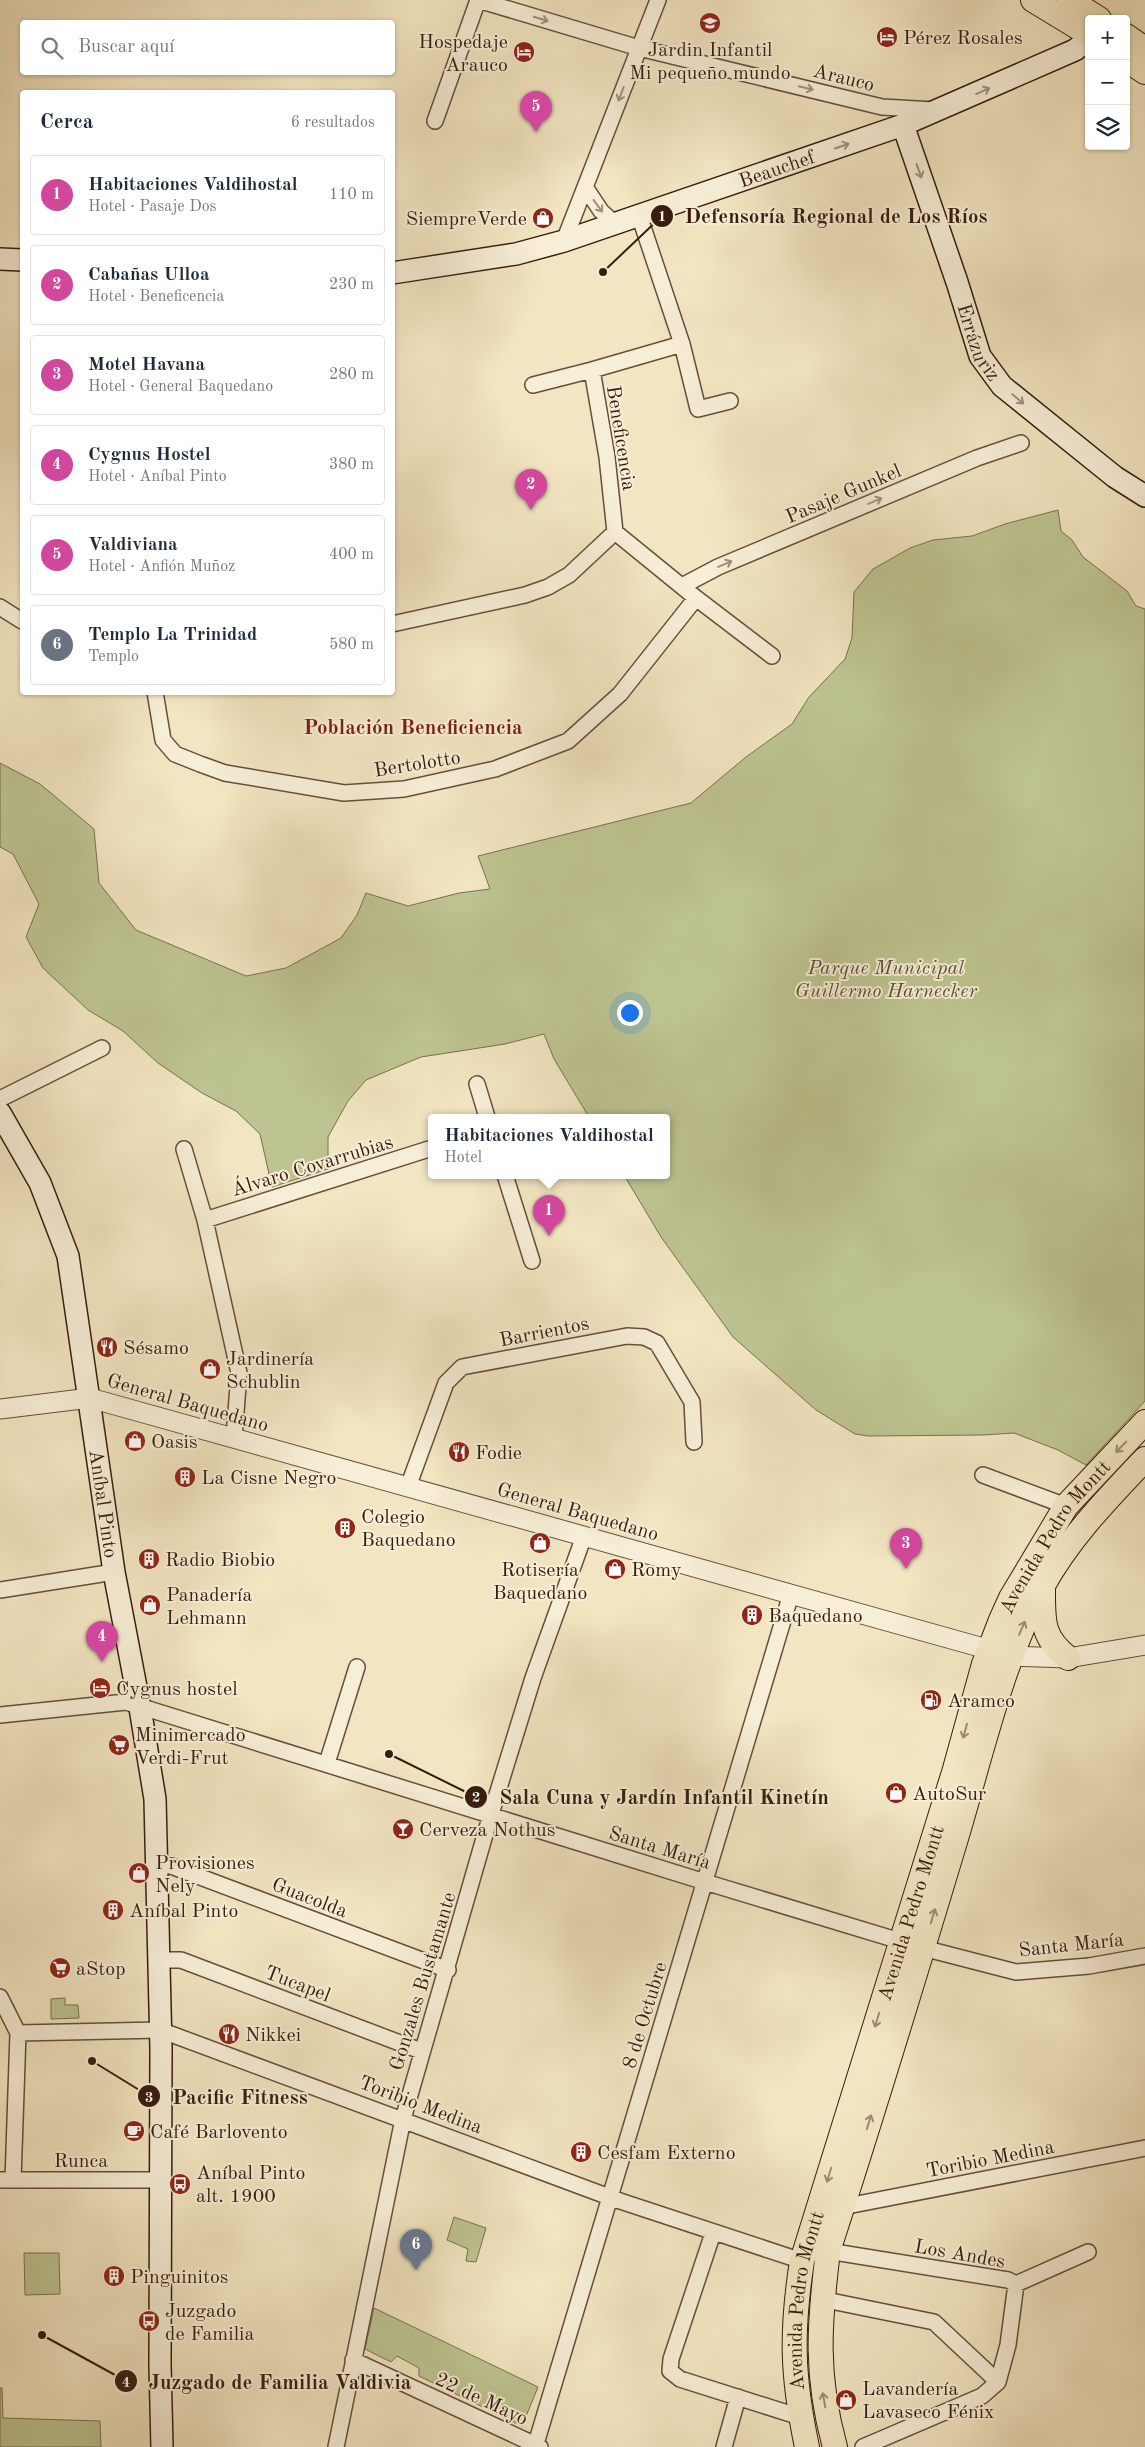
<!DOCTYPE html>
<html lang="es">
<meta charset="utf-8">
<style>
body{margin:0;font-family:"Old Standard TT",serif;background:#f2f2f3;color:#1f2937}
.controls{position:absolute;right:15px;top:15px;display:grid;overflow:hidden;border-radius:5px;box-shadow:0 1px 4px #0004}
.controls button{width:45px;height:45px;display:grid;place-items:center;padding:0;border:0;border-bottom:1px solid #e0e1e3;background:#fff;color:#1f2937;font:25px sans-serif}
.you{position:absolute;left:629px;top:1012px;width:18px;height:18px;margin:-12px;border:4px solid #fff;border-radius:50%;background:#1a73e8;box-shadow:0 0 0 8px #1a73e833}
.badge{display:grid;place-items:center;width:32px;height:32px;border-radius:50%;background:#d93025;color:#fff;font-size:16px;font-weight:700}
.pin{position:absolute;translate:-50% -41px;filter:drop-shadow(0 1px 2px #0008)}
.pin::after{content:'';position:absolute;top:26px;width:18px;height:15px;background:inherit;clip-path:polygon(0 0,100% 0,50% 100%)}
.popup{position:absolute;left:428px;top:1114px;width:242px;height:65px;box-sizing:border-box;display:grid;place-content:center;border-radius:5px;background:#fff;filter:drop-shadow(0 1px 4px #0005);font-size:16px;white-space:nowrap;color:#747a83}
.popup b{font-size:19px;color:#1f2937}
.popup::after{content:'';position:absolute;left:50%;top:100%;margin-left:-10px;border:10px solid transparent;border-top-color:#fff}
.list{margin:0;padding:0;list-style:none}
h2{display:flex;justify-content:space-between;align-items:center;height:65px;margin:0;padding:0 20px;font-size:21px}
h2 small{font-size:16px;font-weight:400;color:#747a83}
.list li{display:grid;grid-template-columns:32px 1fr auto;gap:15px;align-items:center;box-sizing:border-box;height:80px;margin:0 10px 10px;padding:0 10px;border:1px solid #e0e1e3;border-radius:5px}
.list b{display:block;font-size:19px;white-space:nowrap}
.list p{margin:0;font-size:16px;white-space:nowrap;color:#747a83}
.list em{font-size:16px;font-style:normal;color:#747a83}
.icon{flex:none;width:28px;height:28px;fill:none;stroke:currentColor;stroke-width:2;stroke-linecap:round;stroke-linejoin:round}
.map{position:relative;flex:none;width:1145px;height:2447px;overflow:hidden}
.search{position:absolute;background:#fff;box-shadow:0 1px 4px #0004;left:20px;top:20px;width:375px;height:55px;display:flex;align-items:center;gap:12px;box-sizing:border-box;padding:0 18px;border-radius:5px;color:#747a83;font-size:19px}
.panel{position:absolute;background:#fff;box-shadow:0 1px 4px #0004;left:20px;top:90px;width:375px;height:605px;border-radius:5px}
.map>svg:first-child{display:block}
.green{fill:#bdc491;stroke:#7a7050}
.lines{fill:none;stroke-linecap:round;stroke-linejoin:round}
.minor-casing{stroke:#664e3b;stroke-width:18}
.tertiary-casing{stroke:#664e3b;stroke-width:21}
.secondary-casing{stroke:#371c0e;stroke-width:24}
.primary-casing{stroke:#371c0e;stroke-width:26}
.minor{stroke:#f7eed7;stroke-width:15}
.tertiary{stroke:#f7eed7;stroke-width:19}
.secondary{stroke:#f7eed7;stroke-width:21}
.primary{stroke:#f2e5c1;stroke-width:24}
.oneway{stroke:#a1907d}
.oneway2{stroke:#9e8b70}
.labels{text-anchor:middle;stroke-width:4;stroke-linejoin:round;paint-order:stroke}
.poi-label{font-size:20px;fill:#371c0e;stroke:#f7eed7;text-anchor:start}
.street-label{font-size:20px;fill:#371c0e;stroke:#f7eed7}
.park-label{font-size:20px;font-style:italic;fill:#5f4e35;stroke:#f7eed7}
.neighbourhood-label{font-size:21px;font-weight:bold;fill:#7a1f14;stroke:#f7eed7}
.leader{fill:none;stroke:#371c0e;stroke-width:2}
.callout-dot{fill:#371c0e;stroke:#f7eed7;stroke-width:2}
.mark-label{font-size:15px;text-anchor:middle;font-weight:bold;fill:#fff}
.callout-label{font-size:21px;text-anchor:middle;font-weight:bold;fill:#371c0e;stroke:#f7eed7;stroke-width:4;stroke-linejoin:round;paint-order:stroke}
</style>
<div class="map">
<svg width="1145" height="2447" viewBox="0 0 1145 2447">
<rect width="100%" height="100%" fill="#f2e5c1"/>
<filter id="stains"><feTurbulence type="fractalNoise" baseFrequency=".004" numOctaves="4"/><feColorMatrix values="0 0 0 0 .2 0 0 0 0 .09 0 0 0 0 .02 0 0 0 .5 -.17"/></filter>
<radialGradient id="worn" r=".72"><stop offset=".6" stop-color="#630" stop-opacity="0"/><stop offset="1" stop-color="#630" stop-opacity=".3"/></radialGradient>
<path class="green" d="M1058,510l3,21 11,9 11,17 44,34 9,15 9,3v792l-59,64 -28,-15 -44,-17 -31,2 -115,1 -13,-2 -39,-24 -83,-73 -72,-100 -37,-62h42v-58h-77l-35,-58 -10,-25 -39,10 -84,13 -55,23 -18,21 -20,36v32l-56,18 -12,-53 -24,-23 -34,-18 -44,-30 -35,-32 -35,-21 -45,-42 -17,-31 13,-33 -26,-50 -13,-7v-84l40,21 54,45 5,54 37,47 110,46 40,-8 55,-30 16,-23 9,-22 42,13 51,-13 31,-4 -12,-33 213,-53 55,-46 46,-33 17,-27 36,-38 7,-21 2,-46 19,-23 37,-21 23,-8 39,-4 33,-12z
M65,1998v7h13l1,13 -28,1v-20z
M454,2217l32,11 -10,34 -10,-1 2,-12 -21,-9z
M24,2253h35l1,41 -35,1z
M374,2308l164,79 -16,39 -103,-50v-8l-22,-12 -6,6 -26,-13z
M0,2388h2l1,30 97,3 1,26h-101z"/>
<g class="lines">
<g class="minor-casing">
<path id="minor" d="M478,0l161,48 243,59 52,3
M435,121l43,-121
M585,187l16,24 13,12
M564,241l94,-241
M682,344l16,65 32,-8
M533,385l59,-15
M615,532l81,66 76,58
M682,586l36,-19 259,-109 44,-15
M0,607l22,14
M392,624l133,-29 23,-8 21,-12 46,-43 -8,-75 -15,-87 90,-26 -43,-129
M155,692l8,48 12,14 25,10 25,9 119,20 60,-4 91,-20 73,-28 52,-47 76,-96
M477,1084l10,33
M0,1099l102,-51
M184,1149l21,71 227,-72
M505,1175l27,86
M205,1220l34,153 -5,65
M983,1475l83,31
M408,1487l38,-104 16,-16 165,-31 17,1 13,6 35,59 2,40
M0,1590l114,-18
M0,1715l126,-13 579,180 218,66 93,24 73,-6 56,-10
M327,1763l30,-96
M158,1866h13l277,104
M159,1960h22l240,91
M0,1997l18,36 -5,147
M18,2033l142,-3 460,171 182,60
M0,2180h161
M842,2207l303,-59
M713,2233l-42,126 -1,12 10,8 120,38
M828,2251l180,29 8,4 -8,61 -10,37 -16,14 -119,51
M1016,2284l72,-32
M821,2299l113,23 64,60
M353,2360l187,87
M336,2447l67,-328 88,-305 42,-136 51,-142
M535,2447l256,-853
M724,2447l14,-50"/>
</g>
<g class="tertiary-casing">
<path id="tertiary" d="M0,1409l90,-11 922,258 56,2 77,-13"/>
</g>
<g class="secondary-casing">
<g id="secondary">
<path id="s1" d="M903,125l54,157 23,74 22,30 113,91 30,19"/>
<path d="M0,259l22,1"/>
<path id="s2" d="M392,273l124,-19 48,-13 339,-116 172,-75 14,-11"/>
<path id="s3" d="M0,1113l40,70 28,73 46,316 26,136 15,91 6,250 -1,316 2,82"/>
</g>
</g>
<g class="primary-casing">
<g id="primary">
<path d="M1033,0l56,34"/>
<path d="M1069,0l30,19"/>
<path d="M1126,36l19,13"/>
<path d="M1126,59l19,13"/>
<path d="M1043,1591c0,30 -1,47 25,67"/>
<path id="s4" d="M807,2447c-15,-71 -16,-115 -5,-186l153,-492 29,-105 17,-44 10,-22 55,-92 79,-84"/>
<path d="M835,2447c-20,-72 -16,-123 -7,-196 44,-134 85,-270 126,-406 26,-85 46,-180 88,-258 27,-49 65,-88 103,-128"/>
</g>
</g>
<use href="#minor" class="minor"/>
<use href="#tertiary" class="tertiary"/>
<use href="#secondary" class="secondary"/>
<use href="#primary" class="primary"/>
</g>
<defs><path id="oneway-shaft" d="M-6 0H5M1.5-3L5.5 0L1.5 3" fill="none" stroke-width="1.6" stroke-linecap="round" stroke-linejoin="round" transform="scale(1.25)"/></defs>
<g class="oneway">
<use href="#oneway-shaft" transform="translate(541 19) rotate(17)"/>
<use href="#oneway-shaft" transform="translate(806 88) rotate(14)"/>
<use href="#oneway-shaft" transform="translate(983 91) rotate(-24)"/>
<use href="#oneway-shaft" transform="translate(621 94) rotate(111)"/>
<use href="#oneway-shaft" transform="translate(842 146) rotate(-19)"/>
<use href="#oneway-shaft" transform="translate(919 171) rotate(71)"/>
<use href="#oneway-shaft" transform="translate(598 206) rotate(54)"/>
<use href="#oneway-shaft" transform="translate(1018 399) rotate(40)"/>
<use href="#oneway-shaft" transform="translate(875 501) rotate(-23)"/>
<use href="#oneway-shaft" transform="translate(725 564) rotate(-23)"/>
</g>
<g class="oneway2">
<use href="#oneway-shaft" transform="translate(1121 1447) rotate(134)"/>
<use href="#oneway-shaft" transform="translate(1022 1628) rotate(-66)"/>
<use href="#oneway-shaft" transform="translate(965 1731) rotate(105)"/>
<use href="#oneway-shaft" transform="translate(933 1916) rotate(-73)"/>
<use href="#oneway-shaft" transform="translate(877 2020) rotate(107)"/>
<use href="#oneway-shaft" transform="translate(869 2122) rotate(-73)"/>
<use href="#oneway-shaft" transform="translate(829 2175) rotate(107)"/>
<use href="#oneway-shaft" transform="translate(824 2400) rotate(-100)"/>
</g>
<defs>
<g id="school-disc" transform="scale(1.125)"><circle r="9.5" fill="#8f2418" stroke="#f7eed7"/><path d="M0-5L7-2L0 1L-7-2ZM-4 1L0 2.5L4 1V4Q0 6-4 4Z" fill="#fff"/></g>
<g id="hotel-disc" transform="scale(1.125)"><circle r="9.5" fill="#8f2418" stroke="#f7eed7"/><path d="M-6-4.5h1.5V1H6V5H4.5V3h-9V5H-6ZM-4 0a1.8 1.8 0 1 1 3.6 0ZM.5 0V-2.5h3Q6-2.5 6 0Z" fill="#fff"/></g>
<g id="shop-disc" transform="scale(1.125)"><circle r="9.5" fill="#8f2418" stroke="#f7eed7"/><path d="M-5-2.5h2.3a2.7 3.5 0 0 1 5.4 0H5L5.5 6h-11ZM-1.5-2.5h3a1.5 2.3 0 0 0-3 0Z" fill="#fff"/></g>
<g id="restaurant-disc" transform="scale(1.125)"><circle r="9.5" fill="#8f2418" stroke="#f7eed7"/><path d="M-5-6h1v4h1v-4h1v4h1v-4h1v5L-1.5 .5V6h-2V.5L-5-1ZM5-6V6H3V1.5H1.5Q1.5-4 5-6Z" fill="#fff"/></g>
<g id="building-disc" transform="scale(1.125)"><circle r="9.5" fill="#8f2418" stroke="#f7eed7"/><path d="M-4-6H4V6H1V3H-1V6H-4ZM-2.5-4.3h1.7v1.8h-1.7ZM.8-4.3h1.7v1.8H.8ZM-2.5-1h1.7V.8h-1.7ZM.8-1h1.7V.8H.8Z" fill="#fff"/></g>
<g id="fuel-disc" transform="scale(1.125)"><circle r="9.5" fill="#8f2418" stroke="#f7eed7"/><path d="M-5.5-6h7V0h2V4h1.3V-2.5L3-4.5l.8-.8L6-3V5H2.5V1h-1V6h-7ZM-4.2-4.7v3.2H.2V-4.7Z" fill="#fff"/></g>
<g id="supermarket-disc" transform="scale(1.125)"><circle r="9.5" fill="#8f2418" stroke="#f7eed7"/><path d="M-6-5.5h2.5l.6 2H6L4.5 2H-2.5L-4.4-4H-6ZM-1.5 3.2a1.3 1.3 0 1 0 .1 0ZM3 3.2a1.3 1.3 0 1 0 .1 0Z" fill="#fff"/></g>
<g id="bar-disc" transform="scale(1.125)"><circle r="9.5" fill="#8f2418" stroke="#f7eed7"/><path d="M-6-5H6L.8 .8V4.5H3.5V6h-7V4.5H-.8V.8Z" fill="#fff"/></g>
<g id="cafe-disc" transform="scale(1.125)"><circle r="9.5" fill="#8f2418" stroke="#f7eed7"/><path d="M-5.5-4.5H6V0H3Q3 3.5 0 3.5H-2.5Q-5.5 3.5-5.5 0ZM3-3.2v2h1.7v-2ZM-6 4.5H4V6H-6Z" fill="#fff"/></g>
<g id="bus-disc" transform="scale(1.125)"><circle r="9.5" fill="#8f2418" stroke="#f7eed7"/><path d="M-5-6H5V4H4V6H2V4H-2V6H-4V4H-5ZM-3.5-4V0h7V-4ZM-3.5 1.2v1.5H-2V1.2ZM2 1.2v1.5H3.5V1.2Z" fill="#fff"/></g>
</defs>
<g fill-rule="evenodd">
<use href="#school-disc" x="710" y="23"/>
<use href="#hotel-disc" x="887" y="37"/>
<use href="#hotel-disc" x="524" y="52"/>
<use href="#shop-disc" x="543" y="218"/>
<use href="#restaurant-disc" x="107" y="1347"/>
<use href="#shop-disc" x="210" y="1369"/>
<use href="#shop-disc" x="135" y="1441"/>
<use href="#restaurant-disc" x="459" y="1452"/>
<use href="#building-disc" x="185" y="1477"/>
<use href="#building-disc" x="345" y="1528"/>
<use href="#shop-disc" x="540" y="1543"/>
<use href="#building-disc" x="149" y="1559"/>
<use href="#shop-disc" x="615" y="1569"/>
<use href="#shop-disc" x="150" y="1605"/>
<use href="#building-disc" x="752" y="1615"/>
<use href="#hotel-disc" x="100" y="1688"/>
<use href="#fuel-disc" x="931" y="1700"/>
<use href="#supermarket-disc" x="119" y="1745"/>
<use href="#shop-disc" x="896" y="1793"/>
<use href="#bar-disc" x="403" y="1829"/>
<use href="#shop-disc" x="139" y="1873"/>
<use href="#building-disc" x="113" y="1910"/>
<use href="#supermarket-disc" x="60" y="1968"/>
<use href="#restaurant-disc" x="229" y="2034"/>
<use href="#cafe-disc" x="134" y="2131"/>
<use href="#building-disc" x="581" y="2152"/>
<use href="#bus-disc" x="180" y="2184"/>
<use href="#building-disc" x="114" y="2276"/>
<use href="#bus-disc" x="149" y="2321"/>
<use href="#shop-disc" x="846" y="2400"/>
</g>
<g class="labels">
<g class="poi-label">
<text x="903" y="44">Pérez Rosales</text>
<text x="508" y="48" text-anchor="end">Hospedaje<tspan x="508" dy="23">Arauco</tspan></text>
<text x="710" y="56" text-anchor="middle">Jardin Infantil<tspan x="710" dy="23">Mi pequeño mundo</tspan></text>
<text x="527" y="225" text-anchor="end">SiempreVerde</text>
<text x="123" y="1354">Sésamo</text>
<text x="226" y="1365">Jardinería<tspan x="226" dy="23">Schublin</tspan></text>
<text x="151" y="1448">Oasis</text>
<text x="475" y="1459">Fodie</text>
<text x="201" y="1484">La Cisne Negro</text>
<text x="361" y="1523">Colegio<tspan x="361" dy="23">Baquedano</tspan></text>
<text x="165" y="1566">Radio Biobio</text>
<text x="540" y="1576" text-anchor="middle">Rotisería<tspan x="540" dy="23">Baquedano</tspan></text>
<text x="631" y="1576">Romy</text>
<text x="166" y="1601">Panadería<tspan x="166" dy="23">Lehmann</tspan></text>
<text x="768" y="1622">Baquedano</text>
<text x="116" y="1695">Cygnus hostel</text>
<text x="947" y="1707">Aramco</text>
<text x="135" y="1741">Minimercado<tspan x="135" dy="23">Verdi-Frut</tspan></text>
<text x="912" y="1800">AutoSur</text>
<text x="419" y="1836">Cerveza Nothus</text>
<text x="155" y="1869">Provisiones<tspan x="155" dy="23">Nely</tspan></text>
<text x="129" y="1917">Aníbal Pinto</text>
<text x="76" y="1975">aStop</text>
<text x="245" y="2041">Nikkei</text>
<text x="150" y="2138">Café Barlovento</text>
<text x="597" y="2159">Cesfam Externo</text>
<text x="196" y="2179">Aníbal Pinto<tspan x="196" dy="23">alt. 1900</tspan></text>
<text x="130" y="2283">Pinguinitos</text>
<text x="165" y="2317">Juzgado<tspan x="165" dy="23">de Familia</tspan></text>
<text x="862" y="2395">Lavandería<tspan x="862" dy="23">Lavaseco Fénix</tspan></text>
</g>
<g class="street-label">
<text transform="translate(844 77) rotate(14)" y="7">Arauco</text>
<text dy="7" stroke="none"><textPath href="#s2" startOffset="400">Beauchef</textPath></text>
<text dy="7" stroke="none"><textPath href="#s1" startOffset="230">Errázuriz</textPath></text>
<text transform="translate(622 438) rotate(81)" y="7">Beneficencia</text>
<text transform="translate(843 493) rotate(-23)" y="7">Pasaje Gunkel</text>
<text transform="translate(417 763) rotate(-9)" y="7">Bertolotto</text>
<text transform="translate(312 1165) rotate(-17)" y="7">Álvaro Covarrubias</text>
<text transform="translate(544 1331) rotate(-11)" y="7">Barrientos</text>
<text transform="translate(188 1402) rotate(16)" y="7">General Baquedano</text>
<text dy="7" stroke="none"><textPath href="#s3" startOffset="409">Aníbal Pinto</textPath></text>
<text transform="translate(578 1511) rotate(16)" y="7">General Baquedano</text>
<text dy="7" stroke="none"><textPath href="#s4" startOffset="958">Avenida Pedro Montt</textPath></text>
<text transform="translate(660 1847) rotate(17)" y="7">Santa María</text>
<text transform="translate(310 1897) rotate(21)" y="7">Guacolda</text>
<text dy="7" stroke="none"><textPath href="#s4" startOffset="552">Avenida Pedro Montt</textPath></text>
<text transform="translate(1071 1944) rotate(-6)" y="7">Santa María</text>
<text transform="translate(422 1981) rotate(-73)" y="7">Gonzales Bustamante</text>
<text transform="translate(298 1983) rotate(21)" y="7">Tucapel</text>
<text transform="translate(644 2015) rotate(-73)" y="7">8 de Octubre</text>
<text transform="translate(421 2104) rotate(21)" y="7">Toribio Medina</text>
<text transform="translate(990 2158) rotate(-11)" y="7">Toribio Medina</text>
<text x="81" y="2167">Runca</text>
<text transform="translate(960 2253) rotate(10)" y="7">Los Andes</text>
<text dy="7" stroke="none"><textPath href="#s4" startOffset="148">Avenida Pedro Montt</textPath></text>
<text transform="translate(482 2398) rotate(25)" y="7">22 de Mayo</text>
</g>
<g class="park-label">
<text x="886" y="974">Parque Municipal<tspan x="886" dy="23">Guillermo Harnecker</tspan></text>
</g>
<g class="neighbourhood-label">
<text x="413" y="734">Población Beneficiencia</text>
</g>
</g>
<path class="leader" d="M603 272L662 216M389 1754L476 1797M92 2061L149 2096M42 2335L126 2381"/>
<g class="callout-dot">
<circle cx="603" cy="272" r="5"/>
<circle cx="389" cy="1754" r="5"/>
<circle cx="92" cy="2061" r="5"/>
<circle cx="42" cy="2335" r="5"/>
<circle cx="662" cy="216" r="12"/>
<circle cx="476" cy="1797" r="12"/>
<circle cx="149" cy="2096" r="12"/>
<circle cx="126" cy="2381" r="12"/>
</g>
<g class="mark-label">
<text x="662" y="221">1</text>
<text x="476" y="1802">2</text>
<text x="149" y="2102">3</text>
<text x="126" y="2387">4</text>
</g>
<g class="callout-label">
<text x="836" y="223">Defensoría Regional de Los Ríos</text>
<text x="664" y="1804">Sala Cuna y Jardín Infantil Kinetín</text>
<text x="240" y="2104">Pacific Fitness</text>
<text x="280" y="2389">Juzgado de Familia Valdivia</text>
</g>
<rect width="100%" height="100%" filter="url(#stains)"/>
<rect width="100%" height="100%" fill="url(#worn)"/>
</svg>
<div class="controls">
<button>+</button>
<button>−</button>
<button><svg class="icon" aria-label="layers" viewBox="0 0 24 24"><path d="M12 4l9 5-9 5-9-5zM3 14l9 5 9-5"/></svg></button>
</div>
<div class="you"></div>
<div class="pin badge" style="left:549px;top:1236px;background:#d1479c">1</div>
<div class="popup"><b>Habitaciones Valdihostal</b>Hotel</div>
<div class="pin badge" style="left:531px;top:510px;background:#d1479c">2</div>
<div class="pin badge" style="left:906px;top:1569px;background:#d1479c">3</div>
<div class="pin badge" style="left:102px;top:1662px;background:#d1479c">4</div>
<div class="pin badge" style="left:536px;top:132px;background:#d1479c">5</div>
<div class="pin badge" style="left:416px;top:2270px;background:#6b7280">6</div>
<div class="search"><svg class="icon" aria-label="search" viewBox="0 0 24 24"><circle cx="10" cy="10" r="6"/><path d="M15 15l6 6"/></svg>Buscar aquí</div>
<section class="panel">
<h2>Cerca<small>6 resultados</small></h2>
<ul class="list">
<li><span class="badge" style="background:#d1479c">1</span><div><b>Habitaciones Valdihostal</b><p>Hotel · Pasaje Dos</p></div><em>110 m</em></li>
<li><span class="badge" style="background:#d1479c">2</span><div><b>Cabañas Ulloa</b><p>Hotel · Beneficencia</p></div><em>230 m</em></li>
<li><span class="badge" style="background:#d1479c">3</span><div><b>Motel Havana</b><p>Hotel · General Baquedano</p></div><em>280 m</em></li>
<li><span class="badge" style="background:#d1479c">4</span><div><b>Cygnus Hostel</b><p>Hotel · Aníbal Pinto</p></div><em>380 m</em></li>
<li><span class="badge" style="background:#d1479c">5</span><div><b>Valdiviana</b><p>Hotel · Anfión Muñoz</p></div><em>400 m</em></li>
<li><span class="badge" style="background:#6b7280">6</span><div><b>Templo La Trinidad</b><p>Templo</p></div><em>580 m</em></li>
</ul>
</section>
</div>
